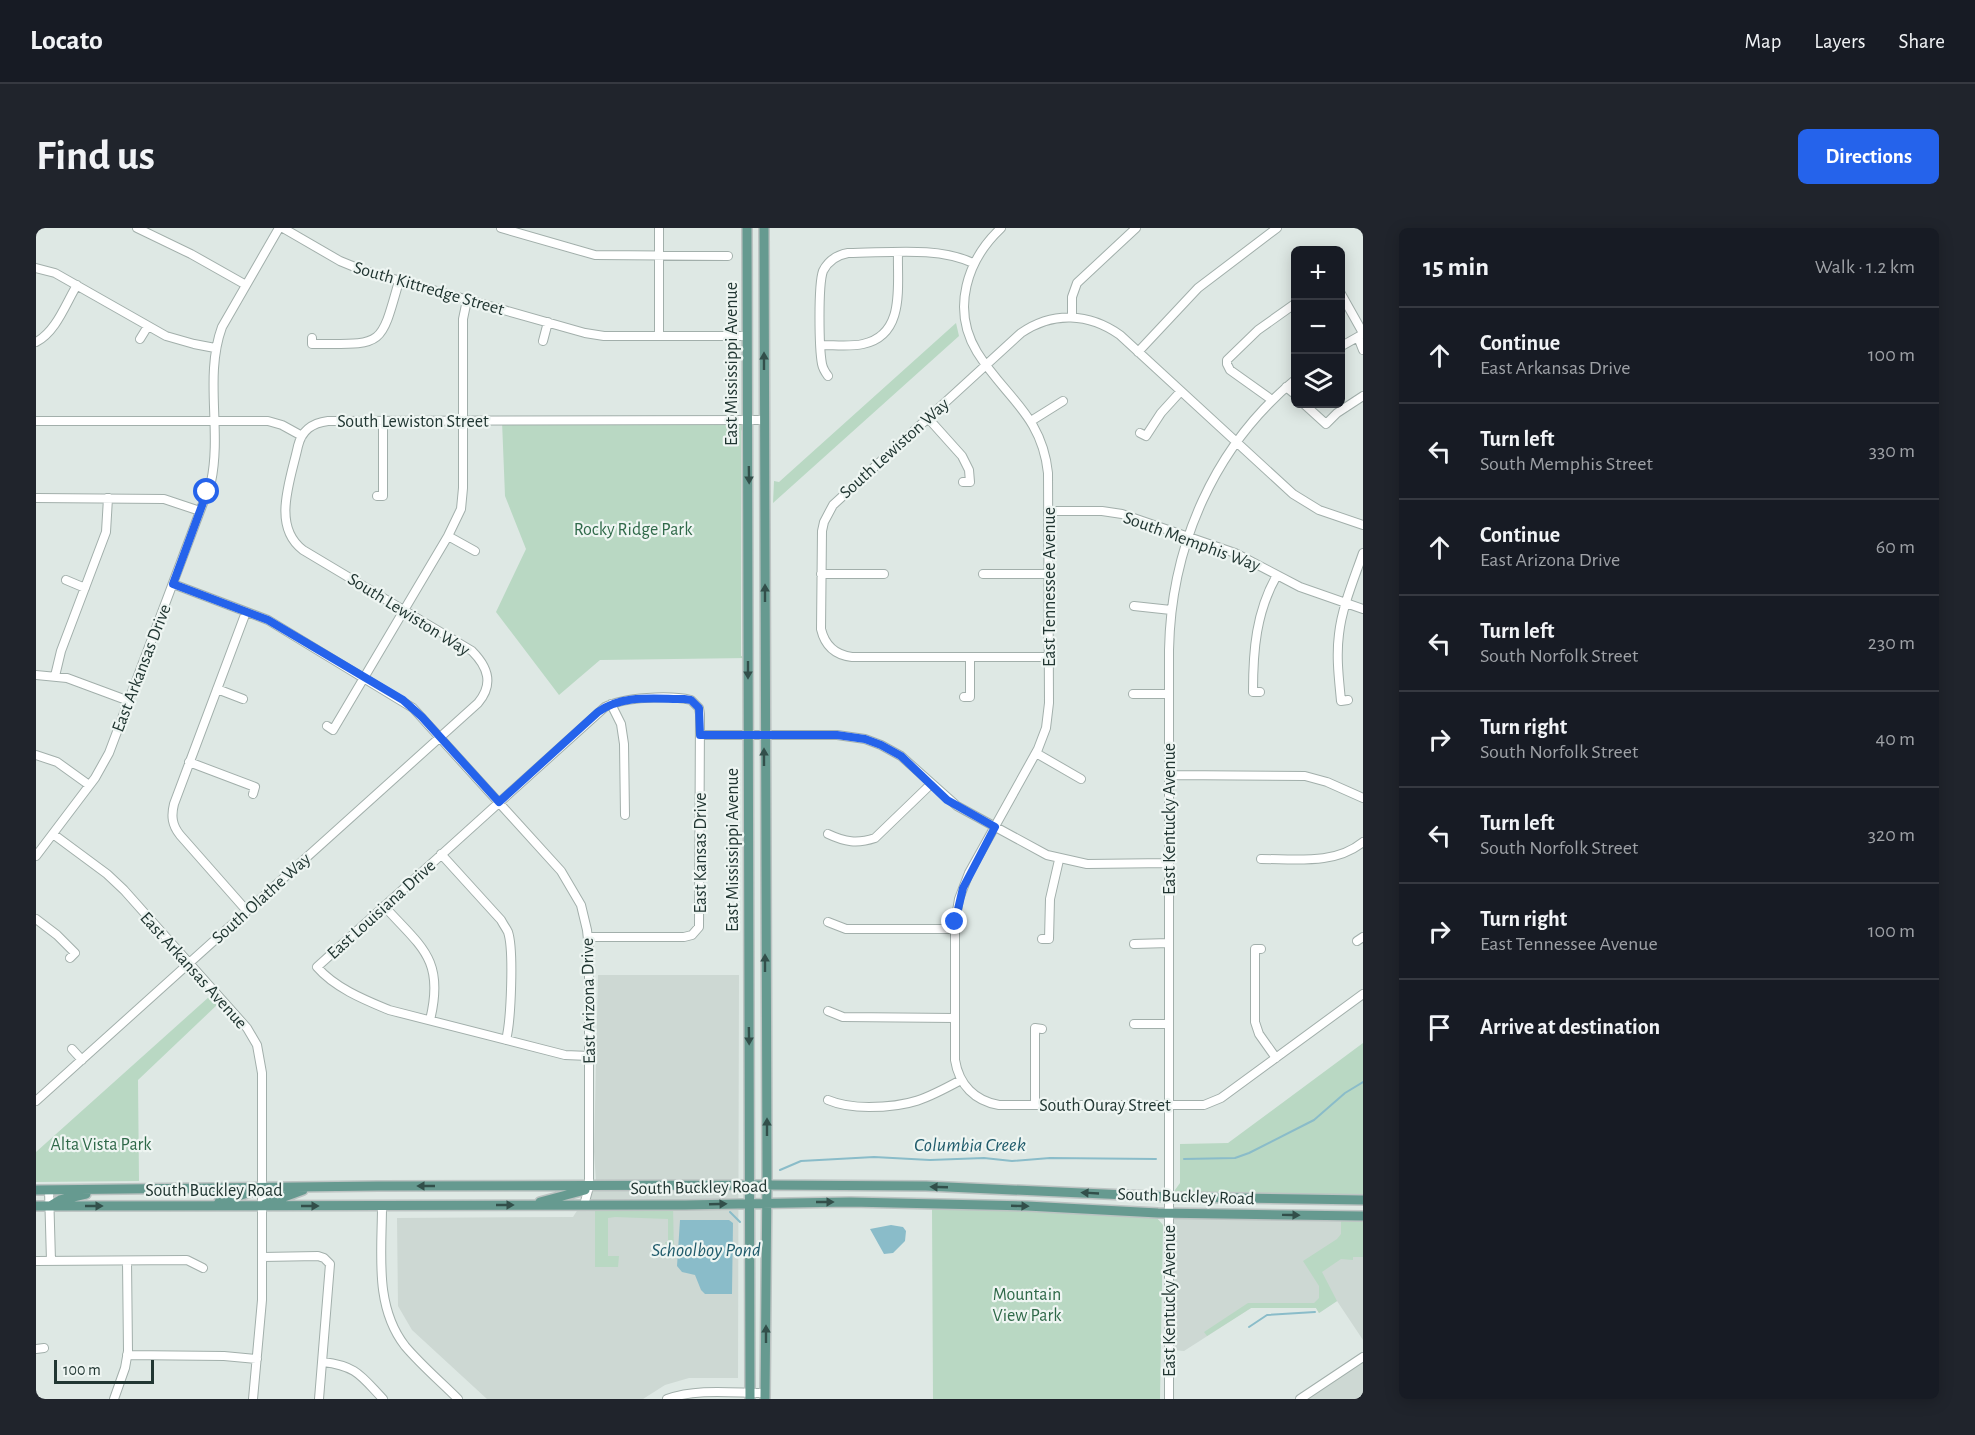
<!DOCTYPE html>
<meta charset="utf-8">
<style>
body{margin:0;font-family:"Alegreya Sans",sans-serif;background:#20242c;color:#f1f3f6}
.controls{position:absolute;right:18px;top:18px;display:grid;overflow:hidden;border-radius:9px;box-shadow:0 3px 15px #0003}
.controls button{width:54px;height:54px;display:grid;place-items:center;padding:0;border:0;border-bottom:2px solid #363941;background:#171b24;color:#f1f3f6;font:30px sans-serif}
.scale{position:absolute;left:18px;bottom:15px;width:100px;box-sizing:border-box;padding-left:6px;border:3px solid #213632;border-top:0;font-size:16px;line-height:21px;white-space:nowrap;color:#213632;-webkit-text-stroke:4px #eef5f2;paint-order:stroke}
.stop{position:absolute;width:18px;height:18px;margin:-14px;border:4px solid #2563eb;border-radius:50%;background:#fff}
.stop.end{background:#2563eb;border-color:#fff;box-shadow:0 2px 6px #0008}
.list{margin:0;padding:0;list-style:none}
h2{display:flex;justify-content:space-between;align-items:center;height:78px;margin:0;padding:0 24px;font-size:26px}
h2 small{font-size:20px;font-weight:400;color:#9ea1a6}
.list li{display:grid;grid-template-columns:39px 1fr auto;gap:18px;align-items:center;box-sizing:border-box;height:96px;padding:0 24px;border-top:2px solid #363941}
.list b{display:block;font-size:22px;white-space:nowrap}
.list p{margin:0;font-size:20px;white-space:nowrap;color:#9ea1a6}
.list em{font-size:20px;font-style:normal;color:#9ea1a6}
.icon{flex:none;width:33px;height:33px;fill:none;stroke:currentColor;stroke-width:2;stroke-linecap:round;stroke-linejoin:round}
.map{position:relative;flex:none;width:1327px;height:1171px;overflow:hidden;border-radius:9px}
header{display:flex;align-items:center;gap:36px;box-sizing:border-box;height:84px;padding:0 30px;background:#171b24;border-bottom:2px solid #363941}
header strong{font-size:28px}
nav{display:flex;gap:33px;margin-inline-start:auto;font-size:21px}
.intro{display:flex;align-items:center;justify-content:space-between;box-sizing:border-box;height:144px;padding:0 36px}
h1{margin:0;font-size:42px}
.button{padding:15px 27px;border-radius:9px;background:#2563eb;color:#fff;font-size:21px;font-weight:700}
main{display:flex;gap:36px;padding:0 36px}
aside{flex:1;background:#171b24;border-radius:9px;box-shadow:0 3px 15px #0003}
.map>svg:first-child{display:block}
.built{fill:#cdd8d3}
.green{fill:#b9d8c3}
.water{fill:#8abcc9}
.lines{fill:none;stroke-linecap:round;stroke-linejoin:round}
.stream{stroke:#8abcc9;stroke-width:2}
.minor-casing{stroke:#a2afab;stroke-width:10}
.major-casing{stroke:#bcc3c2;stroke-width:12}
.minor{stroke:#fff;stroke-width:8}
.major{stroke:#669a90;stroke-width:9}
.oneway{fill:#324f4a}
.route{stroke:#2563eb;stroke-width:8}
.labels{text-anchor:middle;stroke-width:4.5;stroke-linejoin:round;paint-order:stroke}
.street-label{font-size:18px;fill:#213632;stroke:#eef5f2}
.park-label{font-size:18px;fill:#2f6949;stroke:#eef5f2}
.water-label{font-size:20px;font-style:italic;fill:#215c6c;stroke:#eef5f2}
</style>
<header>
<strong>Locato</strong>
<nav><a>Map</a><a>Layers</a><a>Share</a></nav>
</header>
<div class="intro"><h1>Find us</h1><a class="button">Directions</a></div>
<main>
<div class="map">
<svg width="1327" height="1171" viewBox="0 0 1327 1171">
<rect width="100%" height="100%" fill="#dee8e4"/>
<path class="built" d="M562,747h141l-1,403h-49l-24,7 -22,14h-156l-75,-69 -14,-24 -1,-88 176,-1 23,-36 -2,-29z
M1134,985l193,3v124l-26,-39 -18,12 -3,-5h-65l-67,43 -14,-1z
M1327,1129v42h-63z"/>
<path class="green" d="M920,95l3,13 -186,167 1,-22 5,1z
M711,192l-6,11v225l7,2 -148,2 -41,35 -63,-83 30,-63 -21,-53 -3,-75z
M174,768l8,8 -80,76 1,101 -103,1v-30z
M1327,815v156l-193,-2 10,-14v-39l48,-1z
M559,977h78l1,50h-5l-4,-13h3v-23l-53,-2 -7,1v38h11l-1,11h-23z
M896,981h63l162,9 6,7 -3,174h-227z
M1305,988h22v41h-10v3l-12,-1 -19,13 15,29 -18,12 -3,-5h-65l-44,28 -3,-4 44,-29h66l5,-5v-12l-16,-25 34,-22 4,-5z"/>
<path class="water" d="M644,992h49l4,3 -1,71h-27l-4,-4 -6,-15 -13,-3 -5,-6z
M855,997l12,2 3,4 -1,10 -12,12 -9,1 -14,-25z"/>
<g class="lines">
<path class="stream" d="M1148,931l51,-1 14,-5 65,-33 31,-27 18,-11
M744,942l21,-9 73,-4 56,3 54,-2 28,3 38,-3 106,1
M694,984l10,10
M1213,1099l18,-12 48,-3"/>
<g class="minor-casing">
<path id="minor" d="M101,0l54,26 55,31
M247,0l57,33 22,9 223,63 19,3h143
M465,0l94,27 133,1
M623,0v108
M965,0c-34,32 -50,81 -24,124 28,45 65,63 71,121l1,230 -3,25 -8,21 -69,124 -10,26 -4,24v137c4,25 20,41 44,45h205l17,-7 142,-104
M0,40l19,5 111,63 28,8 21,4
M1304,64l23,41
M1036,89v-20l5,-14 59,-55
M1322,109l5,13
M276,110v6c71,0 68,5 87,-63
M104,111l8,-13
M507,113l5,-19
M0,114c20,-10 30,-39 41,-57
M785,117c14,0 29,2 42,-1 43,-9 34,-59 35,-91
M1304,119l23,-13
M1102,124l60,-64 79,-60
M792,148c-3,-4 -5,-7 -6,-12 -3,-16 -4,-79 1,-93 5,-10 14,-16 25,-18 40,0 89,-7 125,10
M1250,159l10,8
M1236,172l-42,-30 -3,-6v-4l31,-30 38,-27
M1268,176l22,20 11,-11 26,-17
M891,189l35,39 7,14 1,12h-7
M0,193h232l14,4 20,11
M995,193l32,-20
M1104,205l6,3 15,-23 20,-22
M341,268h6v-75
M0,270l128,1 36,12
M1012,283h54l20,3 113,39 65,34 63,22
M412,308l27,15
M785,346h63
M947,346h66
M30,352l19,8
M137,356l95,36 145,88 148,163 20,34 6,25 2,19v238l-5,18
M1098,378l37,4
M210,384l-72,192c-3,12 -2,21 6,31l67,76
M1013,429h-197c-17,-2 -27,-11 -31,-28l1,-98 2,-9 9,-17 188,-172c32,-22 68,-20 99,2l173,159 26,16 44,15
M0,447l31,3 62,23
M19,448l6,-25 45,-119 2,-34
M181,461l26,10
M1224,464h-7c0,-42 3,-80 24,-117
M1097,466h36
M928,469h6v-40
M1312,472l-7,1c-2,-22 -5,-44 -2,-67 3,-27 15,-55 24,-81
M575,476l10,20 3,20 1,71
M291,498l6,4 115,-194 13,-27 2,-21v-169l4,-19
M664,507h137l28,4 16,6 20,11 56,50 90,49 40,9 82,-1
M1000,525l45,26
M0,527l21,7 32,23
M153,534l66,25 -2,7
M1134,547l135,1 22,6 36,16
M17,606l54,40 17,16 123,138 10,17 5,28v227l-9,99
M792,606c17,8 29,10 47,4l56,-54
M405,626l60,66c2,4 5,8 7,12 6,18 3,89 -2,108
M0,628l59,-78 14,-25 102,-271c11,-51 -7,-106 11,-155l57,-99
M1225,631c35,0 74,6 102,-17
M348,678c37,41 61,53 46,114
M0,691l21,16 18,18 -5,5
M792,694l18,7h109
M552,709h96l8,-2 7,-8 1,-213 -1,-6 -8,-8c-21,-5 -67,-3 -86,7l-288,260c18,21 48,33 72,43l176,45 24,1
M1006,711h7l1,-40 9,-39
M1321,713l6,-4
M1098,716l35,-1
M1225,721h-6v73l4,12 17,24
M792,783l15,6 112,1
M1098,796h35
M36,821l10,11
M792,872c14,6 26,7 41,7 41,0 57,-8 92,-27
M0,873l442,-398c16,-19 10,-36 -6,-52l-169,-101c-32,-24 -12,-71 -5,-104 4,-16 14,-23 30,-25l436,-1
M999,877v-77l7,1
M13,962l2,71
M346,978c0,47 -8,100 23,140 16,19 36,36 53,53
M226,1029l56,-1 6,2 6,6 -11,135
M0,1033l151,-1 16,8
M0,1121l8,-1
M91,1127l97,1 33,3
M287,1134c34,4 38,14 60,37
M78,1171l11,-31 3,-17 -1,-90
M631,1171c31,-11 66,-6 98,-6
M1133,1171v-749c2,-104 45,-204 127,-271
M1264,1171l63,-42"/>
</g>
<g class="major-casing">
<path id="major" d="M711,0l3,1171
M728,0l3,947 -2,224
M0,962l342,-4 372,-1 176,1 244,11 193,3
M183,974l38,-12
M504,974l45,-12
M229,976l38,-14
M0,978l649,-1 165,-3 177,4 131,7 205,3
M14,978l10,-6 26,-6"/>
</g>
<use href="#minor" class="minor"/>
<use href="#major" class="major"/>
</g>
<defs><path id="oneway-solid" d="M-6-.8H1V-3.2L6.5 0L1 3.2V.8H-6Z" transform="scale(1.5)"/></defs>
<g class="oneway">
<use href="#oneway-solid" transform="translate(728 133) rotate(-90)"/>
<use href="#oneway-solid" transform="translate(713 247) rotate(89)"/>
<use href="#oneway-solid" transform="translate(729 365) rotate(-90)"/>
<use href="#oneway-solid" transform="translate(712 442) rotate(90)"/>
<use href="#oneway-solid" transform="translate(728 529) rotate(-90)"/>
<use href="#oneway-solid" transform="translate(729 735) rotate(-90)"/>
<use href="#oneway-solid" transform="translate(713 808) rotate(89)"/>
<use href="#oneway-solid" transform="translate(731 899) rotate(-90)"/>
<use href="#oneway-solid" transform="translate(390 958) rotate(-180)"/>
<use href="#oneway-solid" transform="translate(903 959) rotate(-178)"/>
<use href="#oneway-solid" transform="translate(1054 965) rotate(-177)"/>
<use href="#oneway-solid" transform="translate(789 974)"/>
<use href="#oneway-solid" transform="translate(682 976) rotate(-2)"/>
<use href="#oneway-solid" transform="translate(469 977)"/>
<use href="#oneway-solid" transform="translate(58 978)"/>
<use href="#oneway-solid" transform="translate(274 978)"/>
<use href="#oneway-solid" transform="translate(984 978) rotate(2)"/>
<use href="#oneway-solid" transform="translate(1255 987) rotate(1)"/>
<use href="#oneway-solid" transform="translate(730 1106) rotate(-90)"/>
</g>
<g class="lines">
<path class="route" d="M171,264l-34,92 95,36 135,80 19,17 77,85 99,-90c25,-18 57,-13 86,-13l7,1 8,8 1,27h137l28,4 16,6 20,11 46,44 48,27 -32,61 -8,34"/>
</g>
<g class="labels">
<g class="street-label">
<text transform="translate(393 60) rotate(16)" y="6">South Kittredge Street</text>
<text transform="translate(695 136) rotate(-90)" y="6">East Mississippi Avenue</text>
<text x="377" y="199">South Lewiston Street</text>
<text transform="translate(858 220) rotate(-42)" y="6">South Lewiston Way</text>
<text transform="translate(1156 313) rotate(20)" y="6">South Memphis Way</text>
<text transform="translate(1013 359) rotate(-90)" y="6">East Tennessee Avenue</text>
<text transform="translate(373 386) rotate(32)" y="6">South Lewiston Way</text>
<text transform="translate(105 440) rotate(-69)" y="6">East Arkansas Drive</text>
<text transform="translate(1133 591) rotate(-90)" y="6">East Kentucky Avenue</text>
<text transform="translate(696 622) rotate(-90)" y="6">East Mississippi Avenue</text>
<text transform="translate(664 625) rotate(-90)" y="6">East Kansas Drive</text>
<text transform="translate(225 670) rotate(-42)" y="6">South Olathe Way</text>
<text transform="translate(345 681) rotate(-42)" y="6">East Louisiana Drive</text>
<text transform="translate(158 742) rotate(48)" y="6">East Arkansas Avenue</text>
<text transform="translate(552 773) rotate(-91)" y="6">East Arizona Drive</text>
<text x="1069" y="883">South Ouray Street</text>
<text transform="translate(663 959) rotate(-1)" y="6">South Buckley Road</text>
<text x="178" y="968">South Buckley Road</text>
<text transform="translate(1150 968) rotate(2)" y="6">South Buckley Road</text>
<text transform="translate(1133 1073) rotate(-90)" y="6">East Kentucky Avenue</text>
</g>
<g class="park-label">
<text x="597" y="307">Rocky Ridge Park</text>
<text x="65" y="922">Alta Vista Park</text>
<text x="991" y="1072">Mountain<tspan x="991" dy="21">View Park</tspan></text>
</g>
<g class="water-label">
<text x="934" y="923">Columbia Creek</text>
<text x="670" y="1028">Schoolboy Pond</text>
</g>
</g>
</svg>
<div class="controls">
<button>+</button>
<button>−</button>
<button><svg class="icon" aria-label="layers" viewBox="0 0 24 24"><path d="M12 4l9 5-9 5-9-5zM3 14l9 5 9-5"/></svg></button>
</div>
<div class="scale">100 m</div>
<div class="stop" style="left:171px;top:264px"></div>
<div class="stop end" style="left:919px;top:694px"></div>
</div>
<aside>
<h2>15 min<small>Walk · 1.2 km</small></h2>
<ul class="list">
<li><svg class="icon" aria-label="ahead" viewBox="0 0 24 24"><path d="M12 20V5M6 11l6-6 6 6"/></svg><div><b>Continue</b><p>East Arkansas Drive</p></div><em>100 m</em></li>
<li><svg class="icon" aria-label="left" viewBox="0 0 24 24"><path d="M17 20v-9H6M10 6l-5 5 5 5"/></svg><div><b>Turn left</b><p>South Memphis Street</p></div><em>330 m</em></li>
<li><svg class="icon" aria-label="ahead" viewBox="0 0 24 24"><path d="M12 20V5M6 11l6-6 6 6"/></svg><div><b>Continue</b><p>East Arizona Drive</p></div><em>60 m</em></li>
<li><svg class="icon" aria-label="left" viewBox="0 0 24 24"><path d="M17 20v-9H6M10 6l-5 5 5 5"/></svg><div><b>Turn left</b><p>South Norfolk Street</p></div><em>230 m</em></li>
<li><svg class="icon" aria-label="right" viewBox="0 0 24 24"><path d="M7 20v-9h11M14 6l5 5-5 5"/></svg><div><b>Turn right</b><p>South Norfolk Street</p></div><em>40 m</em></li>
<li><svg class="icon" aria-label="left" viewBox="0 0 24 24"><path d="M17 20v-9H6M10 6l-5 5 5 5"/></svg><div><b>Turn left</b><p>South Norfolk Street</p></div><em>320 m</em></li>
<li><svg class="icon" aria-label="right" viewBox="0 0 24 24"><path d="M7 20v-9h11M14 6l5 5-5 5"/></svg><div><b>Turn right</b><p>East Tennessee Avenue</p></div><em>100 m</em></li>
<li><svg class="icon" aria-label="arrive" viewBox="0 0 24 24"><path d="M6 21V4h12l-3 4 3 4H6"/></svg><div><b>Arrive at destination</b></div></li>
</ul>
</aside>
</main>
